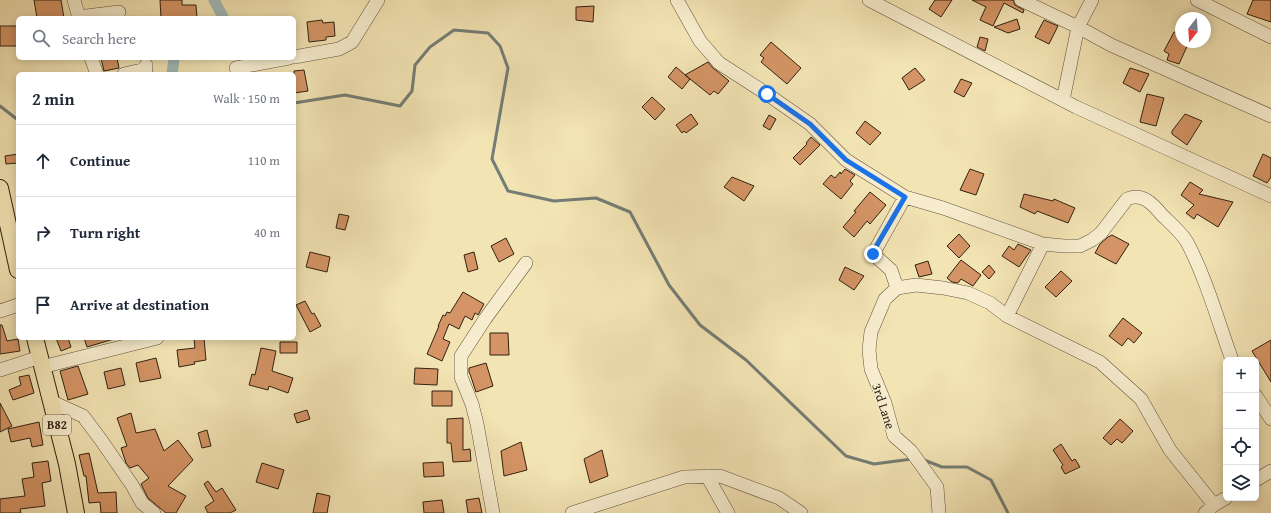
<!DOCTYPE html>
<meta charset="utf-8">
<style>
body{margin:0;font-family:"Gentium Book Plus",serif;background:#f2f2f3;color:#1f2937}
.controls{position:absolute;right:12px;bottom:12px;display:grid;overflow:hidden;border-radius:6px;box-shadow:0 2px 10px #0003}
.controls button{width:36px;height:36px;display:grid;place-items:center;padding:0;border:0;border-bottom:1px solid #e0e1e3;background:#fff;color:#1f2937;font:20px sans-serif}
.compass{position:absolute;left:1175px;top:12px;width:36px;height:36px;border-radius:50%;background:#fff;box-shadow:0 2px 10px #0003;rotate:197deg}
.stop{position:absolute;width:12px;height:12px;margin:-9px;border:3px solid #1a73e8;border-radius:50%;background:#fff}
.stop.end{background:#1a73e8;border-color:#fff;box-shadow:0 1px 4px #0008}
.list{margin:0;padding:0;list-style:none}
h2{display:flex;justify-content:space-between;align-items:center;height:52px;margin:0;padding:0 16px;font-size:17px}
h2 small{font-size:13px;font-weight:400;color:#747a83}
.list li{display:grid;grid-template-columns:26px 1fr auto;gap:12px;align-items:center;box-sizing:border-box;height:72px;padding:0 16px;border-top:1px solid #e0e1e3}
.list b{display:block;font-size:15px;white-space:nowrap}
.list em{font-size:13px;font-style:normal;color:#747a83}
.icon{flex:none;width:22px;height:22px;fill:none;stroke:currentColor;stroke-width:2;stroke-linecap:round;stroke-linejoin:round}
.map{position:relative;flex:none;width:1271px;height:513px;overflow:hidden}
.search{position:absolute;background:#fff;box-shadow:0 2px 10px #0003;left:16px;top:16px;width:280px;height:44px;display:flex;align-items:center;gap:10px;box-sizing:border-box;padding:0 14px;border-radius:6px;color:#747a83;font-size:15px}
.panel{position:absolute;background:#fff;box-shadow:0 2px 10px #0003;left:16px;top:72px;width:280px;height:268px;border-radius:6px}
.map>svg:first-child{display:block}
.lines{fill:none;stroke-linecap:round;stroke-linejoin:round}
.stream{stroke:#747d76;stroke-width:3}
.canal{stroke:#a1bbb9;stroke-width:11}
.building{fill:#d49465;stroke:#312111}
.minor-casing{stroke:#62523a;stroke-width:14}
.major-casing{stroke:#312111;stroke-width:18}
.minor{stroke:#f7edce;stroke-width:13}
.major{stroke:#f3e4b4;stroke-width:16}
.route{stroke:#1a73e8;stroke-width:5}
.labels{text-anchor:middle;stroke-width:3;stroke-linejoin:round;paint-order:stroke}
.shield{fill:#f7edce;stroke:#6c5e4a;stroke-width:1}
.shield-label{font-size:12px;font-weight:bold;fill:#312111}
.street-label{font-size:13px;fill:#312111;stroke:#f7edce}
</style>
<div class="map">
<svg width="1271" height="513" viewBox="0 0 1271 513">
<rect width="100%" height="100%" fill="#f3e4b4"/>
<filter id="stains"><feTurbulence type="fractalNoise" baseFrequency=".005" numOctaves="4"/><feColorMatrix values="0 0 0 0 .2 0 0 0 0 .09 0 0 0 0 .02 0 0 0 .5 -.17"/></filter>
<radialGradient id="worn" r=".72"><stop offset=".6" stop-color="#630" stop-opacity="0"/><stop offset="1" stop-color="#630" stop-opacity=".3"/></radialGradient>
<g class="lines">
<path class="stream" d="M294,103l51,-8 55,11 12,-15 3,-26 15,-18 24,-17 34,3 12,13 8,22 -16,91 16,32 46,10 42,-3 34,14 39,73 31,40 46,35 100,96 28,8 38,-5
M0,106l18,14
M924,460l18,7h25l24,13 17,33"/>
<path class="canal" d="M214,0l9,17v1
M172,74l2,-16"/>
</g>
<path class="building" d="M34,0h27l3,18h-27z
M160,0h22v5h14l1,13h-36z
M935,0h17l-11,17 -12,-8z
M972,0h41l2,5 9,5 -1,3 -19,-10 -11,23 -13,-6 6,-13z
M1253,0h18v22l-24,-8z
M594,6l-1,16 -17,-2v-13z
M1017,19l3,10 -12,4 -14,-6z
M322,20l1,3 11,-1 1,14 -9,1v3l-17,2 -2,-20z
M1044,20l14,6 -9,18 -14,-7z
M0,26h17l1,20h-18z
M1174,32l7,1v9h8l-10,22 -12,-4 2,-6 -5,-3z
M980,37l8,2 -3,12 -8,-4z
M771,42l30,26 -14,16 -26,-22 3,-4 -4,-3z
M101,58h16l2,10 -15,3z
M708,62l4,5 17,14 -11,13 -4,-3 -4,4 -25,-20z
M676,67l14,12 -8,10 -14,-12z
M915,68l10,12 -16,10 -7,-12z
M1130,68l19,6 -9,18 -17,-9z
M304,70l4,21 -14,2v-22z
M961,79l11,4 -8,14 -10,-5z
M1147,94l17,4 -8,28 -16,-4z
M652,97l13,12 -10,11 -13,-13z
M691,114l7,10 -12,9 -2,-2 -2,2 -6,-8z
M1185,114l17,7 -15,24 -15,-11v-3z
M769,115l7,4 -6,11 -7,-4z
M865,121l16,12 -11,12 -14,-12z
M811,137l9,8 -20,20 -7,-7 14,-14 -1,-1z
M18,154v9l-12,1 -1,-8z
M1263,154l8,4v19l-4,6 -14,-7z
M845,169l10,6 -5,6 3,3 -12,15 -18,-15 8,-9 4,3 5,-6 1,2z
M970,169l14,5 -8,21 -16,-5z
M732,177l22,9 -10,15 -20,-14z
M1190,182l13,8 -4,4 34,8 -15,25 -21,-13 -3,5 -8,-6 8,-8 -13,-10z
M870,192l16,13 -16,19 -3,-3 -13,16 -11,-10 13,-15 -2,-1z
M1024,194l29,7 1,-2 21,9 -7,15 -31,-12 -2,3 -15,-7z
M339,214l10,2 -4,14 -9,-2z
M959,234l11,12 -11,12 -12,-12z
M1112,235l17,9 -13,20 -21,-11 5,-9 8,-7z
M506,238l8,16 -15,8 -8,-16z
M1018,244l13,6 -12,17 -17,-11 7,-10 5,4z
M310,252l20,5 -3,15 -21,-5z
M474,252l4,17 -10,3 -4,-17z
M961,260l20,15 -8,11 -12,-7 -3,4 -6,-1 -5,-4z
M928,261l4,13 -13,3 -4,-12z
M989,265l6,7 -6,7 -7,-7z
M845,267l19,9 -10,14 -15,-10z
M1061,271l11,10 -16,16 -11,-10z
M463,292l21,12 -6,11 -3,-2 -3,7 -7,-4 -6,13 -10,-5 -6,15 7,3 -8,19 -15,-7 12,-28h-1l5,-11 2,1 2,-4 3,1z
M305,301l7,13 2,-1 7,13 -11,6 -14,-27z
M1123,318l19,15 -8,10 -6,-5 -6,8 -13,-10z
M0,325h2l5,16 11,-2 2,12 -20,3z
M490,333h18l1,22h-19z
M56,338h12l3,9 -10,4z
M84,338h30v1l-27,8z
M204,338l2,22 -12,2 1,2 -16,3 -2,-17 18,-2 -1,-9z
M1271,340v42l-19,-31z
M280,342h17v11h-17z
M261,348l15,3 -4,20 21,7 -5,15 -19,-7 -1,4 -19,-5 3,-11 3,1z
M156,358l5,20 -21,4 -4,-19z
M486,363l7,23 -17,6 -6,-18 -1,-1v-5z
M78,366l10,28 -20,6 -8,-29z
M121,368l4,17 -17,4 -4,-17z
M415,368l23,1 -1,16 -23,-1z
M29,375l5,18 -21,7 -4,-10 12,-5 -2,-8z
M432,391h20v15h-20z
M0,403l12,23 -12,6z
M307,410l3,9 -13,4 -3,-9z
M131,413l5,20 19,-4 9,22 14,-11 15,20 -25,26 18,10 -10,17h-10l-18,-15 -7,-14 8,-6 -11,-13 -8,3 -4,-5 -5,-15 6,-2 -10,-28z
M463,418v32l7,-1 1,12 -18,1 -2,-19h-4v-24z
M1120,419l13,12 -11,12 -5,-4 -6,6 -8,-7z
M39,422l4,23 -11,2 -2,-9 -19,4 -3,-13z
M207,430l4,16 -9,2 -4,-15z
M521,442l6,28 -23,6 -3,-25z
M1061,444l11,17 3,-2 5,8 -15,7 -4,-7 2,-2 -10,-15z
M602,450l6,26 -18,7 -6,-24z
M89,453l9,40 18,-1 1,21h-16l-1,-11 -11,1 -3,-27h-2l-5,-21z
M48,461l3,20 -9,2 3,23 -25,3 1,4h-21v-14l25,-3 -3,-17 12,-2 -2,-14z
M443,462l1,14 -20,1 -1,-14z
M262,463l22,7 -6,19 -22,-7z
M208,481l8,11 6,-4 14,22 -6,3h-22l-3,-6 9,-6 -10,-17z
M317,493l13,3 -3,17h-14z
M479,498l3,15h-14l-2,-13z
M442,500l2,13h-20l-1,-11z"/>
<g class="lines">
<g class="minor-casing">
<path id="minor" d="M74,0l5,18
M677,0l23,41 19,22 48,31 43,30 36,36 59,37 38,11 100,36 21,2h16l12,-6 9,-7 26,-34c15,-7 26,5 35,16 8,8 19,17 25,27 19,36 31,79 45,118
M869,0l207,107 195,89
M1021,0l57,27 33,18 160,71
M1197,0l74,37
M78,17l41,-5
M294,57l45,-8 13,-7 26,-42
M91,58l6,16
M236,68l53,-10
M124,74l22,-5v-4
M1063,100l15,-73 14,-27
M897,288l-6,-18 -18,-16 32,-57
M0,311l18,-6
M1007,316l36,-72
M42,367l115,-29
M0,370l40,-13
M1256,396l15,23
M52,402l31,14 18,24 31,45 10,18 12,10
M707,476l21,37
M1256,480l15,-9
M493,513l-16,-89 -5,-20 -11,-27v-21l24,-37 41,-56
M572,513l112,-36 36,-1 59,22 22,15
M939,513l-2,-26 -26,-36 -17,-15 -9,-33 -14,-34 -2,-19 2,-18 14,-33 12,-11 19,-3 27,3 25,5 22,10 17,13 93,46 41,37 29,51 44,55
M1205,513l9,-8 12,-7"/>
</g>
<g class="major-casing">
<path id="major" d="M0,188l18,82
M35,338l32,126 9,49"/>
</g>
<use href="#minor" class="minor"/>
<use href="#major" class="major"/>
</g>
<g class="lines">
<path class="route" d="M767,94l43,30 36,36 59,37 -31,53 -1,4"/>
</g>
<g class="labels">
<rect class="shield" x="43" y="415" width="28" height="20" rx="3"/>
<g class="shield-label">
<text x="57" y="429">B82</text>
</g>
<g class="street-label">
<text transform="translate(884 406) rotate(72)" y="5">3rd Lane</text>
</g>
</g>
<rect width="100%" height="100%" filter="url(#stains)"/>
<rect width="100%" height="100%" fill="url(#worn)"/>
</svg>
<div class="controls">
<button>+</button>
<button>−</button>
<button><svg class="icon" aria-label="locate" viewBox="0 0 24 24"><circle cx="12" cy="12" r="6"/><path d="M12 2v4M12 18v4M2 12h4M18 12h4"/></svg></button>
<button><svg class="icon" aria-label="layers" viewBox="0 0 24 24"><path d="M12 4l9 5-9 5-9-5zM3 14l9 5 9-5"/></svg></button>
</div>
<svg class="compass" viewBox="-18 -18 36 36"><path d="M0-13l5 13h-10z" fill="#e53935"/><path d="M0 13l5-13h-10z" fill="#747a83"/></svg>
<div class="stop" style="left:767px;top:94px"></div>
<div class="stop end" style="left:873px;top:254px"></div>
<div class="search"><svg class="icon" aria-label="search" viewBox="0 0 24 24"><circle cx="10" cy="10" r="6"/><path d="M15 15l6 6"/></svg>Search here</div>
<section class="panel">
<h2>2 min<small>Walk · 150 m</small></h2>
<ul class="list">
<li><svg class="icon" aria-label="ahead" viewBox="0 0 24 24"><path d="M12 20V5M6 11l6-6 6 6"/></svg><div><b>Continue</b></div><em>110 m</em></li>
<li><svg class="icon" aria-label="right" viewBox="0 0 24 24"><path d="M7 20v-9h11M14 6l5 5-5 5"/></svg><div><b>Turn right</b></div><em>40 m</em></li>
<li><svg class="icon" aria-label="arrive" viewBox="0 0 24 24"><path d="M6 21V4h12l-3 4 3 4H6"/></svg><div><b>Arrive at destination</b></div></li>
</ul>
</section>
</div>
